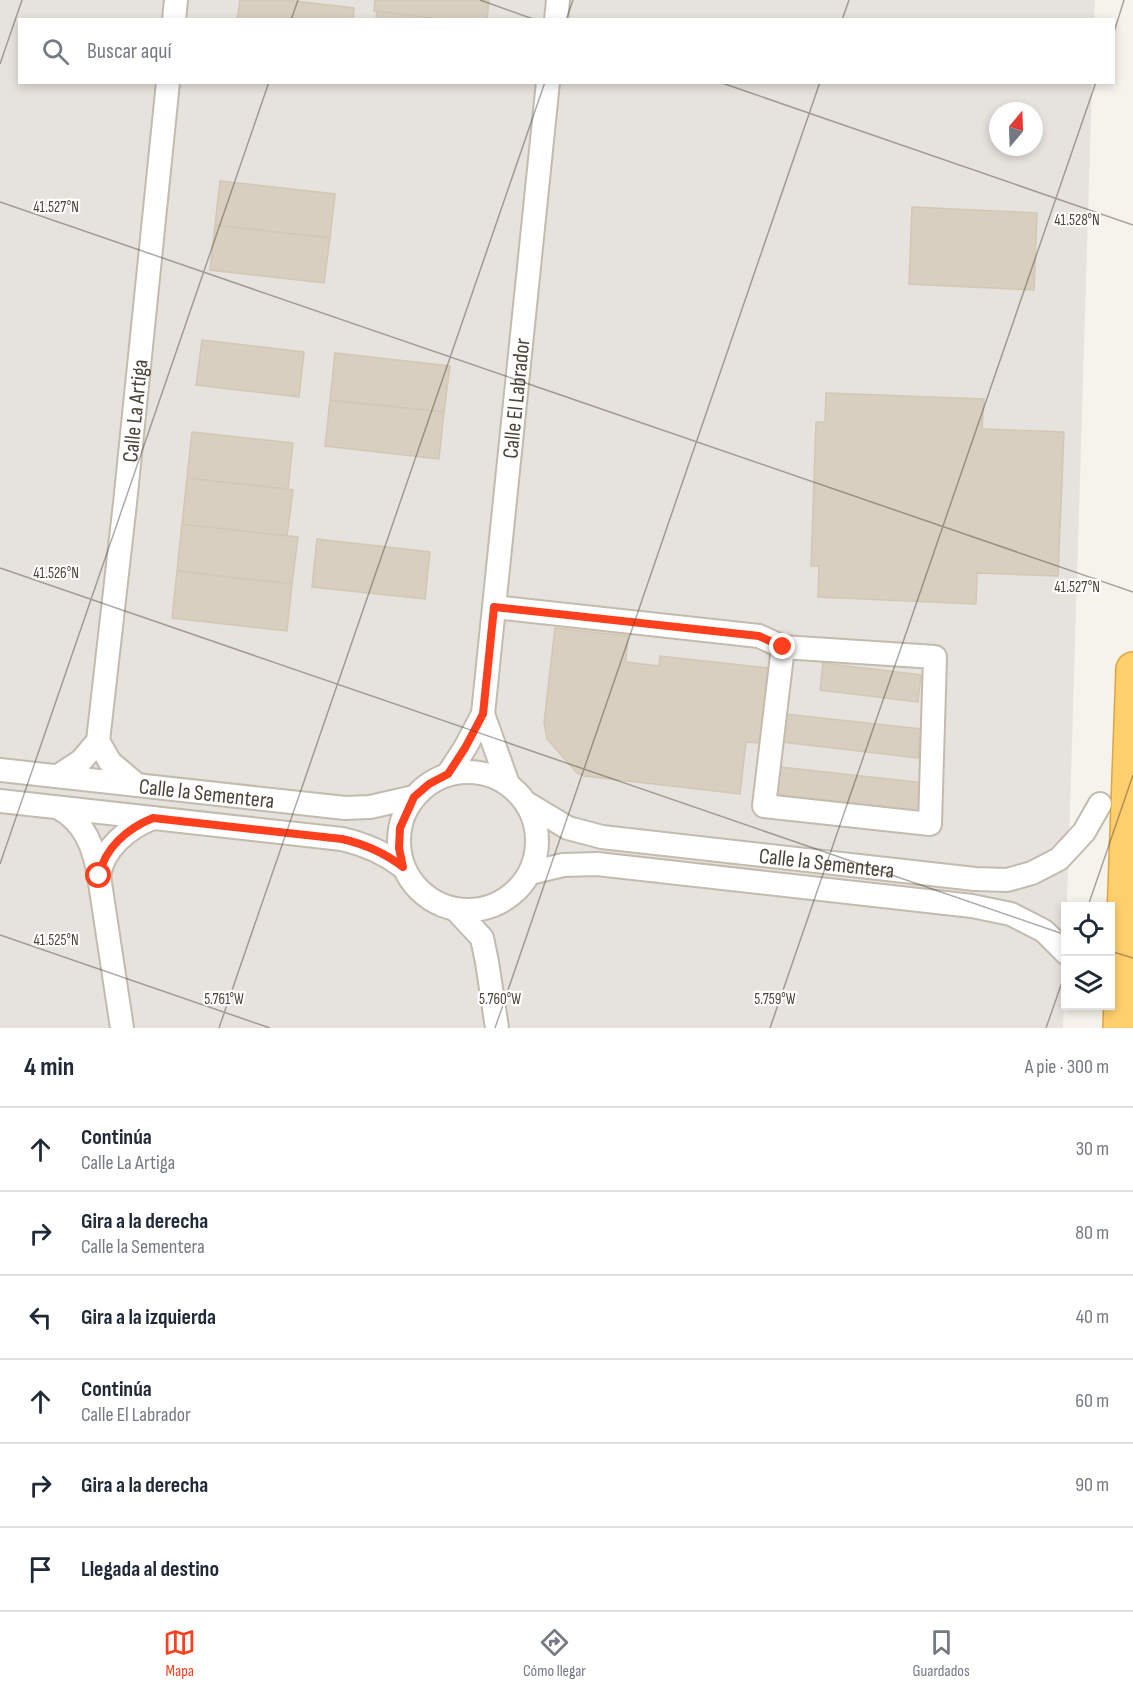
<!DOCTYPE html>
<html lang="es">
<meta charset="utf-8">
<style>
body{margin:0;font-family:"Sofia Sans Condensed",sans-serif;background:#f6f6f7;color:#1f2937}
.controls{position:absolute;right:18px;bottom:18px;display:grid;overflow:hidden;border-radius:0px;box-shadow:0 3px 9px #0003}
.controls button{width:54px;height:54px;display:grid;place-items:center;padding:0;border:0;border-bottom:2px solid #e0e1e3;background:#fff;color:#1f2937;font:30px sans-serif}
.compass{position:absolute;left:989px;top:102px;width:54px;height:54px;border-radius:50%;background:#fff;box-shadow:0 3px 9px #0003;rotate:19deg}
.stop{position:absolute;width:18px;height:18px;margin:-14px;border:4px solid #fc3f1d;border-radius:50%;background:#fff}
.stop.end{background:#fc3f1d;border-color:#fff;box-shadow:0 2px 6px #0008}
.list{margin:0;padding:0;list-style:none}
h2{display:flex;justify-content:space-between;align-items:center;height:78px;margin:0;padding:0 24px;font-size:26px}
h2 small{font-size:20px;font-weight:400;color:#747a83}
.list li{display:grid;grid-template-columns:39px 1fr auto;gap:18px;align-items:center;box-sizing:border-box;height:84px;padding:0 24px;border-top:2px solid #e0e1e3}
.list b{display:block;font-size:22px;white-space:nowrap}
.list p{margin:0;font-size:20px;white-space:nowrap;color:#747a83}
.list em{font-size:20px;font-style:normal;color:#747a83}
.icon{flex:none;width:33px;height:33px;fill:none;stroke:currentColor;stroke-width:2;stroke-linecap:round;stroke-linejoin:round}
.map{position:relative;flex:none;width:1133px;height:1028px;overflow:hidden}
.search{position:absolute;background:#fff;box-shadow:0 3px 9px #0003;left:18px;right:18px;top:18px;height:66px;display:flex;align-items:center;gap:15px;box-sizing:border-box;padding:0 21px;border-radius:0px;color:#747a83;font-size:22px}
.sheet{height:582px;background:#fff}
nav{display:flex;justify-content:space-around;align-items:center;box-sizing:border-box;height:84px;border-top:2px solid #e0e1e3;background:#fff;font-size:16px;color:#747a83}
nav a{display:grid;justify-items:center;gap:3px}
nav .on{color:#fc3f1d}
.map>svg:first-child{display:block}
.industrial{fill:#e6e2dd;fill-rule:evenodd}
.building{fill:#d8cfc1;stroke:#d3c7b4;stroke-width:1.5}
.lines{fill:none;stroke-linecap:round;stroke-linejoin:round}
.minor-casing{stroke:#c2bbae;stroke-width:26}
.highway-casing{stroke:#e0a43c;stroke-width:36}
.minor{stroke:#fff;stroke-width:22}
.highway{stroke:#ffcf6e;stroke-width:33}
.route{stroke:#fc3f1d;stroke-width:8}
.ticks{fill:none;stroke:#4b4439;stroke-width:1.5;stroke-opacity:0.45}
.labels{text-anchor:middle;stroke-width:4.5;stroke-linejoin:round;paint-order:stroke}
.street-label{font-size:22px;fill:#4b4439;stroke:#fff}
.ticks-label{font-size:15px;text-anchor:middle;fill:#4b4439;stroke:#fff;stroke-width:4.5;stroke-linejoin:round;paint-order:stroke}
</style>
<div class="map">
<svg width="1133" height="1028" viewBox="0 0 1133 1028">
<rect width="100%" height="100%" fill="#f6f3ec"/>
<path class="industrial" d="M0,0h1095l-1,20h-1074v62l1072,1 -25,823h-1l-3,122h-1063zM998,111h36v36h-36z"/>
<path class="building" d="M240,0h46l68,8 -1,12h-116z
M375,0h114l-2,20h-39l-74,-9z
M377,11l71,9h-72z
M220,181l115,13 -5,44 -115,-13z
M912,207l125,6 -3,77 -125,-6z
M215,225l115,13 -6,45 -114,-13z
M202,340l102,12 -5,45 -103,-12z
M335,353l115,13 -6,46 -114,-12z
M826,393l158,6 -2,30 82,3 -6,144 -81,-3 -1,31 -158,-7 1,-31h-8l5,-144h9z
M330,400l114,12 -5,47 -114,-13z
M192,432l101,11 -5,46 -101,-11z
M187,478l106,12 -6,46 -105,-12z
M182,524l116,13 -6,47 -115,-13z
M317,539l113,13 -5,47 -113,-12z
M177,571l115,13 -5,47 -115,-13z
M555,628l73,8 -2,26 33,4 1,-10 108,12 -8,75 -14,-1 -6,52 -156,-18 -7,-3 -30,-34 -3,-16z
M823,663l98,12 -3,27 -98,-12z
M785,714l136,15 -3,29 -136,-16z
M780,767l144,16 -3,29 -144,-17z"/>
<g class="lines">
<g class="minor-casing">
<g id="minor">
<path d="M174,20l2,-20"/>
<path d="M556,20l2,-20"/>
<path d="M494,607l265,29 24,11 -19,159 166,18 5,-167 -152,-10"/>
<path d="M483,714l25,70"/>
<path d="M98,741l12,21 27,23"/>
<path id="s1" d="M0,770l345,38 25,-1 44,-10"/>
<circle cx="468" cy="841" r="69"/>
<path id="s2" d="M448,774l17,-26 18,-34 65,-632"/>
<path id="s3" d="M58,776l23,-15 17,-20 27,-238 43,-421"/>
<path d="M0,801l342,38c22,5 43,14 61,28"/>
<path id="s4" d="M528,804l40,24 34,9 373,42 32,1 25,-7 27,-14 25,-27 16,-28"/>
<path d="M59,808c26,14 35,40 40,68l23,152"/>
<path d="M530,873l33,-8 34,-1 375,42 39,8 33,17 22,22"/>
<path d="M99,876c4,-28 29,-48 54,-58"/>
<path d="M455,909l27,29 5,24 10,66"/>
</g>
</g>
<g class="highway-casing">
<path id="highway" d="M1120,1028l13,-359"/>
</g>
<use href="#minor" class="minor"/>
<use href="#highway" class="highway"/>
</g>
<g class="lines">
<path class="route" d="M99,876c5,-28 29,-48 54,-58l189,21c22,5 43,14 61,28l-4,-19 1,-20 14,-31 15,-13 19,-10 17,-26 18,-34 11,-107 265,29 24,11"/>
</g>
<path class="ticks" d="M480,0l56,20M291,20l7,-20M566,20l7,-20M842,20l7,-20M1114,32l10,-32M0,64l22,-64M719,82l414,143M0,202l1133,390M0,568l1066,367M0,864l269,-782M1088,906l45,-131M0,935l270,93M1110,951l23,7M219,1028l326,-946M495,1028l325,-946M770,1028l326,-946M1046,1028l20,-57"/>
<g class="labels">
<g class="street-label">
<text dy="8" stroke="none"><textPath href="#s2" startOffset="387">Calle El Labrador</textPath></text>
<text dy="8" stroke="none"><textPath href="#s3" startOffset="386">Calle La Artiga</textPath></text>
<text dy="8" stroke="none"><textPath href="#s1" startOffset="208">Calle la Sementera</textPath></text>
<text dy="8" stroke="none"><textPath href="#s4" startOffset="308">Calle la Sementera</textPath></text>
</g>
</g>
<g class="ticks-label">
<text x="56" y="212">41.527°N</text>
<text x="1077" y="225">41.528°N</text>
<text x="56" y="578">41.526°N</text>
<text x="1077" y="592">41.527°N</text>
<text x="56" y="945">41.525°N</text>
<text x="224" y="1004">5.761°W</text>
<text x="500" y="1004">5.760°W</text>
<text x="775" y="1004">5.759°W</text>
</g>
</svg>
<div class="controls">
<button><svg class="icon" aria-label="locate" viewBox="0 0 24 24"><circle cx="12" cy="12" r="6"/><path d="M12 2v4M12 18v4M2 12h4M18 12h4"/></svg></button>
<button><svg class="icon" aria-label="layers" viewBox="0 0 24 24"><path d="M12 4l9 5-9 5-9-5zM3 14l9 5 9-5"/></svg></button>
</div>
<svg class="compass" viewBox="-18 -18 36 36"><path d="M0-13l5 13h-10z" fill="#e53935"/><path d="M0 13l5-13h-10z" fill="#747a83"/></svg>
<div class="stop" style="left:99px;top:876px"></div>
<div class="stop end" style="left:783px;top:647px"></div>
<div class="search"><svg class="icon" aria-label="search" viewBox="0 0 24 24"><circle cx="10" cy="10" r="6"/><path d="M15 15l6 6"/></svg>Buscar aquí</div>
</div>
<section class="sheet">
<h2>4 min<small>A pie · 300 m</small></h2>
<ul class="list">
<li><svg class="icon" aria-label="ahead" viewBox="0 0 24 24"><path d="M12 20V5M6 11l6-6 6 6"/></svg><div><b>Continúa</b><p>Calle La Artiga</p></div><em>30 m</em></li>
<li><svg class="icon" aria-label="right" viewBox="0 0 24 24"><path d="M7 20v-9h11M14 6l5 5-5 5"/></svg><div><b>Gira a la derecha</b><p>Calle la Sementera</p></div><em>80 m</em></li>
<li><svg class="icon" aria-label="left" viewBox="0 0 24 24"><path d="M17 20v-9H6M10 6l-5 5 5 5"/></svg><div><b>Gira a la izquierda</b></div><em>40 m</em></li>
<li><svg class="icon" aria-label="ahead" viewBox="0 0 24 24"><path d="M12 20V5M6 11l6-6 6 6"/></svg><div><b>Continúa</b><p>Calle El Labrador</p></div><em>60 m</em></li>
<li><svg class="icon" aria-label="right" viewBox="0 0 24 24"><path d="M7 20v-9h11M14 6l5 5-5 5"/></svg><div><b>Gira a la derecha</b></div><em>90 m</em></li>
<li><svg class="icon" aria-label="arrive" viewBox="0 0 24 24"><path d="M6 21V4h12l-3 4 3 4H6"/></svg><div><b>Llegada al destino</b></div></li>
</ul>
</section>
<nav>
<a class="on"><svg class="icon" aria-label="map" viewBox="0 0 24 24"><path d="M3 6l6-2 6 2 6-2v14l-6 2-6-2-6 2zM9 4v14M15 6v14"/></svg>Mapa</a>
<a><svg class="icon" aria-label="directions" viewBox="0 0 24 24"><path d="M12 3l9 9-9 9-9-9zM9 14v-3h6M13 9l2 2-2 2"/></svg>Cómo llegar</a>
<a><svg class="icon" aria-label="saved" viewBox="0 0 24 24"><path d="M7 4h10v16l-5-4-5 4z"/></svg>Guardados</a>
</nav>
